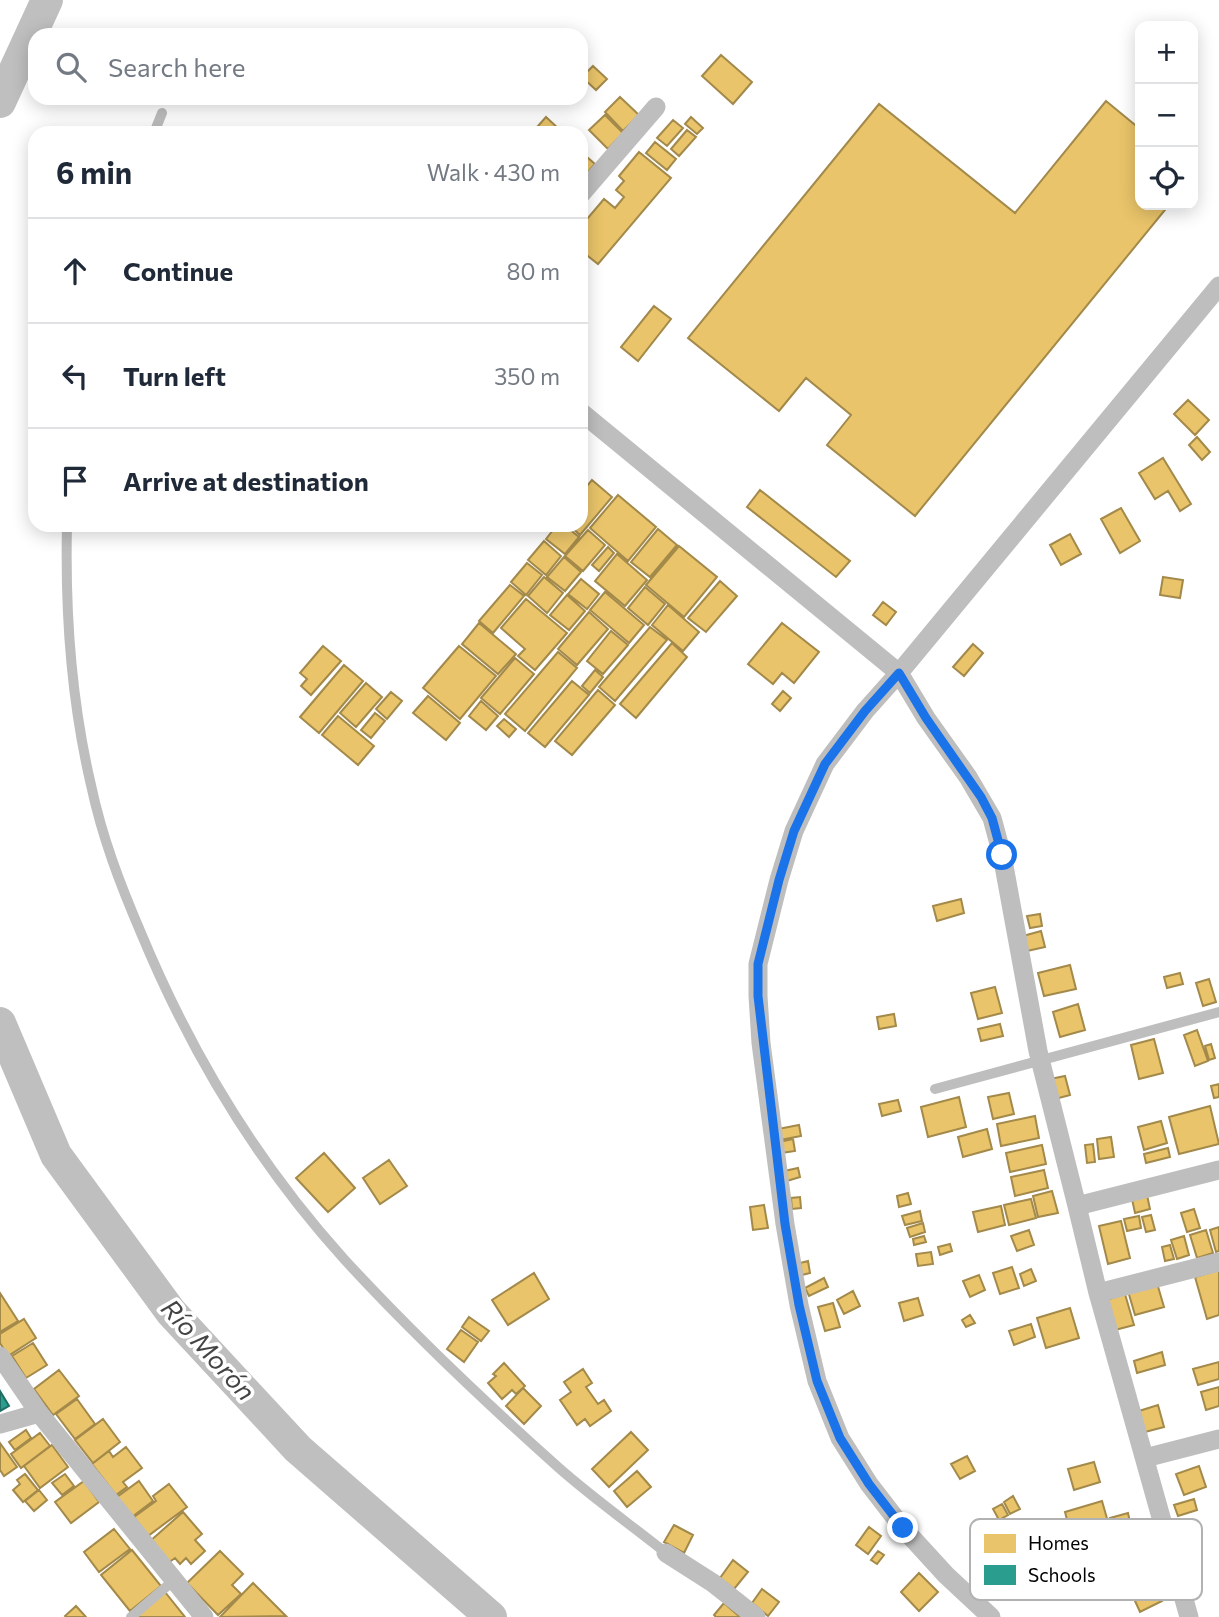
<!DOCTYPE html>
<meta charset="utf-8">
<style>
body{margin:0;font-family:Commissioner,sans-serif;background:#f6f6f7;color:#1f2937}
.controls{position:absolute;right:21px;top:21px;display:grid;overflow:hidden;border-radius:14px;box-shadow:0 4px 18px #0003}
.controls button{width:63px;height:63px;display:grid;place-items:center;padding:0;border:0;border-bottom:2px solid #e0e1e3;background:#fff;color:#1f2937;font:35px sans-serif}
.stop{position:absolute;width:21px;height:21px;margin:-16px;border:5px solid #1a73e8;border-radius:50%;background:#fff}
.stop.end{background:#1a73e8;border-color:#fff;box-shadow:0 2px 7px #0008}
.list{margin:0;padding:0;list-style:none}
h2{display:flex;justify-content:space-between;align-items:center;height:91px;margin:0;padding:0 28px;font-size:30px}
h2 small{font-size:23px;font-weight:400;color:#747a83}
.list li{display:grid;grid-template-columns:46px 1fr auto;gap:21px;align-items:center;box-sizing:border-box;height:105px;padding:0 28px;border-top:2px solid #e0e1e3}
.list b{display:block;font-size:26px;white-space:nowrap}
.list em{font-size:23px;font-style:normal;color:#747a83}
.icon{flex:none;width:38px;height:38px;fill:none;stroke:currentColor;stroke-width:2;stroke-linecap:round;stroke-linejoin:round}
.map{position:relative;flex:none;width:1219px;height:1617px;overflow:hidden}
.search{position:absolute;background:#fff;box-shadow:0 4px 18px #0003;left:28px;top:28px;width:560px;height:77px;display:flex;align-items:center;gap:18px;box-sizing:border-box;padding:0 24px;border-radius:21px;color:#747a83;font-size:26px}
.panel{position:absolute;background:#fff;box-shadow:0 4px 18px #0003;left:28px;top:126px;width:560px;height:406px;border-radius:21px}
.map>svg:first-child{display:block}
.homes{fill:#e9c46a;stroke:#a3894a;stroke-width:2}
.schools{fill:#2a9d8f;stroke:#1d6e64;stroke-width:2}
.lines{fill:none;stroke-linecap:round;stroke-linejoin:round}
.river{stroke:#bfbfbf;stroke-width:32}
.lane{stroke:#bebebe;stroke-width:10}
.street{stroke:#bebebe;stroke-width:19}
.route{stroke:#1a73e8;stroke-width:9}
.labels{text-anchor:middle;stroke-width:7;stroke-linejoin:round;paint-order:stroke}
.water-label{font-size:26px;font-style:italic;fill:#444;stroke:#fff}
.key{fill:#fff;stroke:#b2b2b2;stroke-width:2}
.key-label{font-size:19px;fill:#000}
</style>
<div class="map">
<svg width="1219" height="1617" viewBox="0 0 1219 1617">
<rect width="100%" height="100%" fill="#fff"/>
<path class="homes" d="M721,55l31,27 -19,22 -31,-28z
M593,66l14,13 -11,11 -14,-13z
M620,97l19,18 -16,16 -18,-19z
M1106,101l34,28v76h29l-254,311 -88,-71 24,-30 -45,-37 -27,33 -91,-73 191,-234 136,109z
M605,115l18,18 -15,16 -19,-19z
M546,117l14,13 -3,3h-12l-7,-7z
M691,117l12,11 -6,6 -12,-10z
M673,120l10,8 -16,18 -10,-8z
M687,130l9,7 -17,19 -8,-7z
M655,142l21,17 -9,11 -21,-17z
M639,152l32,26 -73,86 -14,-11 -3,4v-31l23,-27 11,9 9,-11 -8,-7 8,-9 -5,-5z
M587,157l8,7 -14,16v-17z
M654,306l17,13 -33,42 -17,-14z
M1188,400l21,20 -14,15 -21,-21z
M1197,437l13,15 -8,8 -13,-15z
M1163,458l28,46 -11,7 -12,-20 -13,8 -16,-26z
M592,480l20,17 -32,38 -11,-10h12v-32z
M760,490l90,71 -14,16 -89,-70z
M618,495l38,32 -28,34 -38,-33z
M1121,508l19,33 -20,12 -19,-34z
M557,525h7l15,12 -14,17 -19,-15z
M658,529l19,16 -27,32 -19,-15z
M588,530l17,15 -22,26 -18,-15z
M1070,534l11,20 -20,11 -11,-20z
M544,541l17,15 -15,19 -18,-15z
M679,546l38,31 -33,40 -38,-32z
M608,547l6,6 -15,18 -7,-6z
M617,554l30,26 -22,26 -30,-25z
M564,557l17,15 -16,19 -18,-14z
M527,563l15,12 -16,20 -15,-13z
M544,577l19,16 -16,20 -19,-17z
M1163,577l20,3 -3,18 -20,-3z
M581,579l18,15 -12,15 -19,-15z
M720,581l17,15 -31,36 -18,-14z
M510,585l14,11 -31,37 -14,-12z
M645,587l20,17 -17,21 -20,-17z
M605,592l39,33 -15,18 -39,-33z
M567,595l18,16 -16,19 -19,-15z
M526,599l41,34 -32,37 -17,-14 7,-7 -24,-21z
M883,602l13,10 -10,13 -13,-10z
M668,605l31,27 -16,19 -31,-26z
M589,612l19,17 -31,36 -19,-16z
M479,623l37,31 -18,20 -36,-30z
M782,623l37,29 -25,31 -12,-10 -9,11 -25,-20z
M650,627l17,13 -52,61 -16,-14z
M611,631l17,14 -25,29 -16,-13z
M672,643l15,14 -51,61 -16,-14z
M973,644l10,9 -19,23 -11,-9z
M323,646l18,15 -30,34 -10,-9 6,-7 -7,-6z
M459,646l37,30 -36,43 -37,-31z
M558,652l19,16 -52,63 -20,-17z
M515,658l19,16 -34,40 -19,-16z
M344,665l19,16 -44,52 -19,-16z
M595,670l8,7 -13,16 -8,-7z
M572,681l17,14 -44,52 -17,-14z
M366,683l16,14 -26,30 -16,-14z
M598,690l17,15 -43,50 -17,-14z
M783,691l8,7 -11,13 -8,-7z
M391,692l11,9 -15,18 -11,-10z
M428,696l32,27 -14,17 -33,-27z
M481,701l17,15 -12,14 -17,-14z
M375,713l10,8 -14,17 -10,-8z
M338,716l36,30 -16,19 -36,-30z
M504,719l12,10 -7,8 -12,-11z
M961,899l3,14 -27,8 -4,-15z
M1040,914l2,12 -12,2 -3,-12z
M1041,931l4,16 -18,4 -4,-15z
M1070,965l6,24 -32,7 -6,-23z
M1180,973l3,11 -16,4 -3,-11z
M1209,979l7,23 -13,4 -7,-23z
M995,987l7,26 -24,6 -7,-26z
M1078,1004l7,26 -25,7 -7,-25z
M894,1014l2,12 -17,3 -2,-12z
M1000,1024l3,12 -22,5 -3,-12z
M1197,1030l11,31 -13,5 -11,-31z
M1154,1039l9,34 -24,6 -8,-34z
M1211,1044l4,14 -6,2 -4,-14z
M1065,1076l5,19 -15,4 -5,-20z
M1219,1084v13l-5,1 -3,-12z
M1009,1093l5,21 -21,5 -5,-22z
M959,1097l7,30 -38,10 -7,-30z
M898,1100l3,11 -19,5 -3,-12z
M1210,1106l9,38 -40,10 -10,-37z
M1035,1116l4,22 -38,8 -4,-22z
M1161,1121l6,22 -23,7 -6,-23z
M799,1125l2,11 -21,4 -2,-11z
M987,1129l5,20 -29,8 -5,-20z
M1111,1137l3,20 -15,2 -2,-20z
M793,1139l2,12 -14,2 -2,-11z
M1093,1144l2,18 -8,1 -2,-18z
M1042,1145l4,19 -36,8 -4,-19z
M1168,1148l2,9 -24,6 -2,-9z
M324,1153l31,35 -27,24 -32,-34z
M389,1160l18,26 -27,18 -17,-26z
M798,1168l2,9 -13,4 -3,-10z
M1044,1170l4,18 -33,8 -4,-19z
M1052,1191l6,22 -20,4 -5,-21z
M908,1193l3,11 -12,3 -2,-11z
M1147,1195l3,14 -15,4 -3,-14z
M800,1197l1,11 -9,1 -1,-11z
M1031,1199l5,19 -27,7 -5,-20z
M764,1205l4,23 -15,2 -3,-23z
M1001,1206l4,19 -27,7 -5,-20z
M1194,1209l6,19 -13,4 -6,-19z
M920,1211l2,10 -17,4 -3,-9z
M1151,1215l4,15 -9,2 -4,-15z
M1139,1216l2,12 -14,3 -3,-12z
M1121,1221l9,37 -22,6 -9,-38z
M923,1223l2,9 -15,5 -3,-9z
M1219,1227v24l-3,1 -6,-22z
M1029,1230l5,15 -17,6 -6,-15z
M1206,1230l7,23 -16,5 -7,-23z
M924,1236l2,6 -12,3 -1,-6z
M1184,1236l5,19 -12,4 -6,-19z
M950,1244l2,7 -12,4 -2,-8z
M1170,1245l4,14 -9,2 -3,-14z
M931,1252l2,12 -15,2 -2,-12z
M808,1261l2,12 -8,2 -2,-12z
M1012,1267l7,21 -19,6 -7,-21z
M1031,1269l5,12 -12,5 -4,-12z
M1219,1270v45l-12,4 -12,-42z
M534,1273l15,26 -41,26 -16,-25z
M979,1275l6,15 -15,7 -7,-16z
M824,1278l4,9 -19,9 -4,-8z
M1157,1283l7,24 -29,8 -7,-24z
M853,1291l7,15 -16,8 -7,-14z
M0,1293l18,28 -18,11z
M1125,1294l9,31 -19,5 -9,-30z
M918,1298l5,17 -19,6 -5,-18z
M833,1303l7,24 -15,4 -7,-24z
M1070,1308l9,30 -33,10 -9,-30z
M970,1315l5,8 -9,4 -4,-7z
M469,1317l20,14 -8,10 -19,-14z
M24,1319l12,19 -28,18 -8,-13v-9z
M1031,1324l4,13 -21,8 -5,-14z
M461,1330l17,12 -14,20 -17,-13z
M33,1343l14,22 -21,13 -14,-22z
M1162,1352l3,13 -28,8 -3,-12z
M1219,1362v17l-21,6 -5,-16z
M504,1363l21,23 -9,8 -4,-4 -10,9 -14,-16 8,-7 -3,-2z
M583,1369l9,14 -6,4 12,17 6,-4 7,11 -21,15 -5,-7 -8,6 -17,-25 11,-8 -7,-10z
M59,1370l20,26 -26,19 -19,-26z
M1219,1387v19l-13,4 -5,-18z
M523,1388l18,18 -17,18 -18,-18z
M77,1399l18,25 -20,15 -19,-25z
M1158,1405l6,22 -19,5 -6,-21z
M103,1419l17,23 -27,21 -18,-23z
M26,1430l5,8 -16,12 -6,-8z
M631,1432l17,18 -39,37 -17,-18z
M40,1433l10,13 -29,22 -10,-14z
M0,1443l17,24 -13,9 -4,-6z
M52,1445l16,22 -28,21 -16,-22z
M126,1447l16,21 -19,14 4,5 -11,8 -24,-31 17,-13 4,6z
M967,1456l8,15 -15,8 -9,-15z
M1094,1462l6,20 -26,8 -6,-21z
M1199,1466l7,21 -22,8 -8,-21z
M637,1471l14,16 -24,20 -13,-16z
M25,1474l13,16 -15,12 -10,-12 7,-6 -3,-4z
M65,1474l9,12 -12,9 -10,-12z
M84,1481l15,21 -28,21 -16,-21z
M139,1481l14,20 -21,16 -15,-20z
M169,1484l18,23 -39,29 -14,-19 22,-16 -3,-5z
M39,1490l8,10 -13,11 -9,-10z
M1013,1496l7,13 -10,5 -6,-12z
M1194,1499l3,11 -19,6 -4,-11z
M1102,1501l8,28 -38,10 -7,-27z
M1002,1504l6,11 -9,5 -6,-11z
M183,1512l19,22 -7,6 10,11 -14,13 -5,-6 -6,6 -5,-6 -7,5 -19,-21z
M1128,1513l3,14 -17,5 -4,-14z
M674,1525l19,10 -9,18 -20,-11z
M869,1527l12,9 -13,18 -12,-9z
M114,1529l16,20 -31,23 -15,-20z
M132,1550l29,36 -31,25 -29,-36z
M220,1551l23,23 -11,11 9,9 -23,21 -31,-32z
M878,1551l6,4 -7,9 -6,-4z
M733,1560l15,12 -14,17 -14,-11z
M919,1573l19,19 -19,19 -18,-19z
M253,1583l33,33 -66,1z
M762,1589l17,13 -11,14 -16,-13z
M1157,1591l5,10 -22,11 -5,-11z
M165,1592l20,25h-50z
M724,1603l16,14h-24l-2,-2z
M76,1606l10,11h-20l-1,-1z"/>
<path class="schools" d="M0,1391l9,15 -9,5z"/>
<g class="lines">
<path class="river" d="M0,102l47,-102
M0,1023l56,132 115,157 127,137 193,168"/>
<path class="lane" d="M154,133l8,-20
M67,525c-2,87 4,175 24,260 11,52 29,99 50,148 49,118 117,231 203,326 67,73 141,143 215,209 34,30 72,57 107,85
M935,1089l284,-77
M131,1617l42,-36"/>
<path class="street" d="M581,194l75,-87
M581,412l318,261 27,45 42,59 24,41 10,37 36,196 39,155
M1098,1293l121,-31
M0,1356l39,57 165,204
M0,1424l39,-11
M1145,1458l74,-19
M666,1553l47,30 43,34
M991,1617l-45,-42 -43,-47 -34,-44 -29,-46 -23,-57 -18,-76 -14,-81 -24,-181 -3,-47v-32l21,-84 15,-49 31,-67 40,-53 34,-38 320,-387
M1189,1617l-91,-324 -21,-87 142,-36"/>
</g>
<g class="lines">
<path class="route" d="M903,1528l-34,-44 -29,-46 -23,-57 -18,-76 -14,-81 -27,-228v-32l21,-84 15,-49 31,-67 40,-53 34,-38 27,45 55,79 11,21 10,37"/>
</g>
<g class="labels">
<g class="water-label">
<text transform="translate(208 1350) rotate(48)" y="9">Río Morón</text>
</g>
</g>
<rect x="970" y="1519" width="232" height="81" rx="10" class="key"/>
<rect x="984" y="1534" width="32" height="19" fill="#e9c46a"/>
<rect x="984" y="1565" width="32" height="20" fill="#2a9d8f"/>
<g class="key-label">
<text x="1028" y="1550">Homes</text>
<text x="1028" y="1582">Schools</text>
</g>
</svg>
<div class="controls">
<button>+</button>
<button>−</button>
<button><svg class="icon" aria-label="locate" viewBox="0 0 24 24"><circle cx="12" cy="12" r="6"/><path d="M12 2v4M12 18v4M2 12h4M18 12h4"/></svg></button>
</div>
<div class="stop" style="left:1002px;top:855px"></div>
<div class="stop end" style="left:903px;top:1528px"></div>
<div class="search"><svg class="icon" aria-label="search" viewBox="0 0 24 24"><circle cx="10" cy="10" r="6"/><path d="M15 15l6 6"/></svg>Search here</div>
<section class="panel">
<h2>6 min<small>Walk · 430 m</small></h2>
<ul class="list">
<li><svg class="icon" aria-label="ahead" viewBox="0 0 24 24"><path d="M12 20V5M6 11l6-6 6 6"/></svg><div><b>Continue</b></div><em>80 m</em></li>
<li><svg class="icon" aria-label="left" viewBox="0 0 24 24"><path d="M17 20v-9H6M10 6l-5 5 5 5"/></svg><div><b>Turn left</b></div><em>350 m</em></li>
<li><svg class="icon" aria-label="arrive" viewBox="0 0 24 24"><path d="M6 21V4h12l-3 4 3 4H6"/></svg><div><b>Arrive at destination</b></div></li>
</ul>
</section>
</div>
